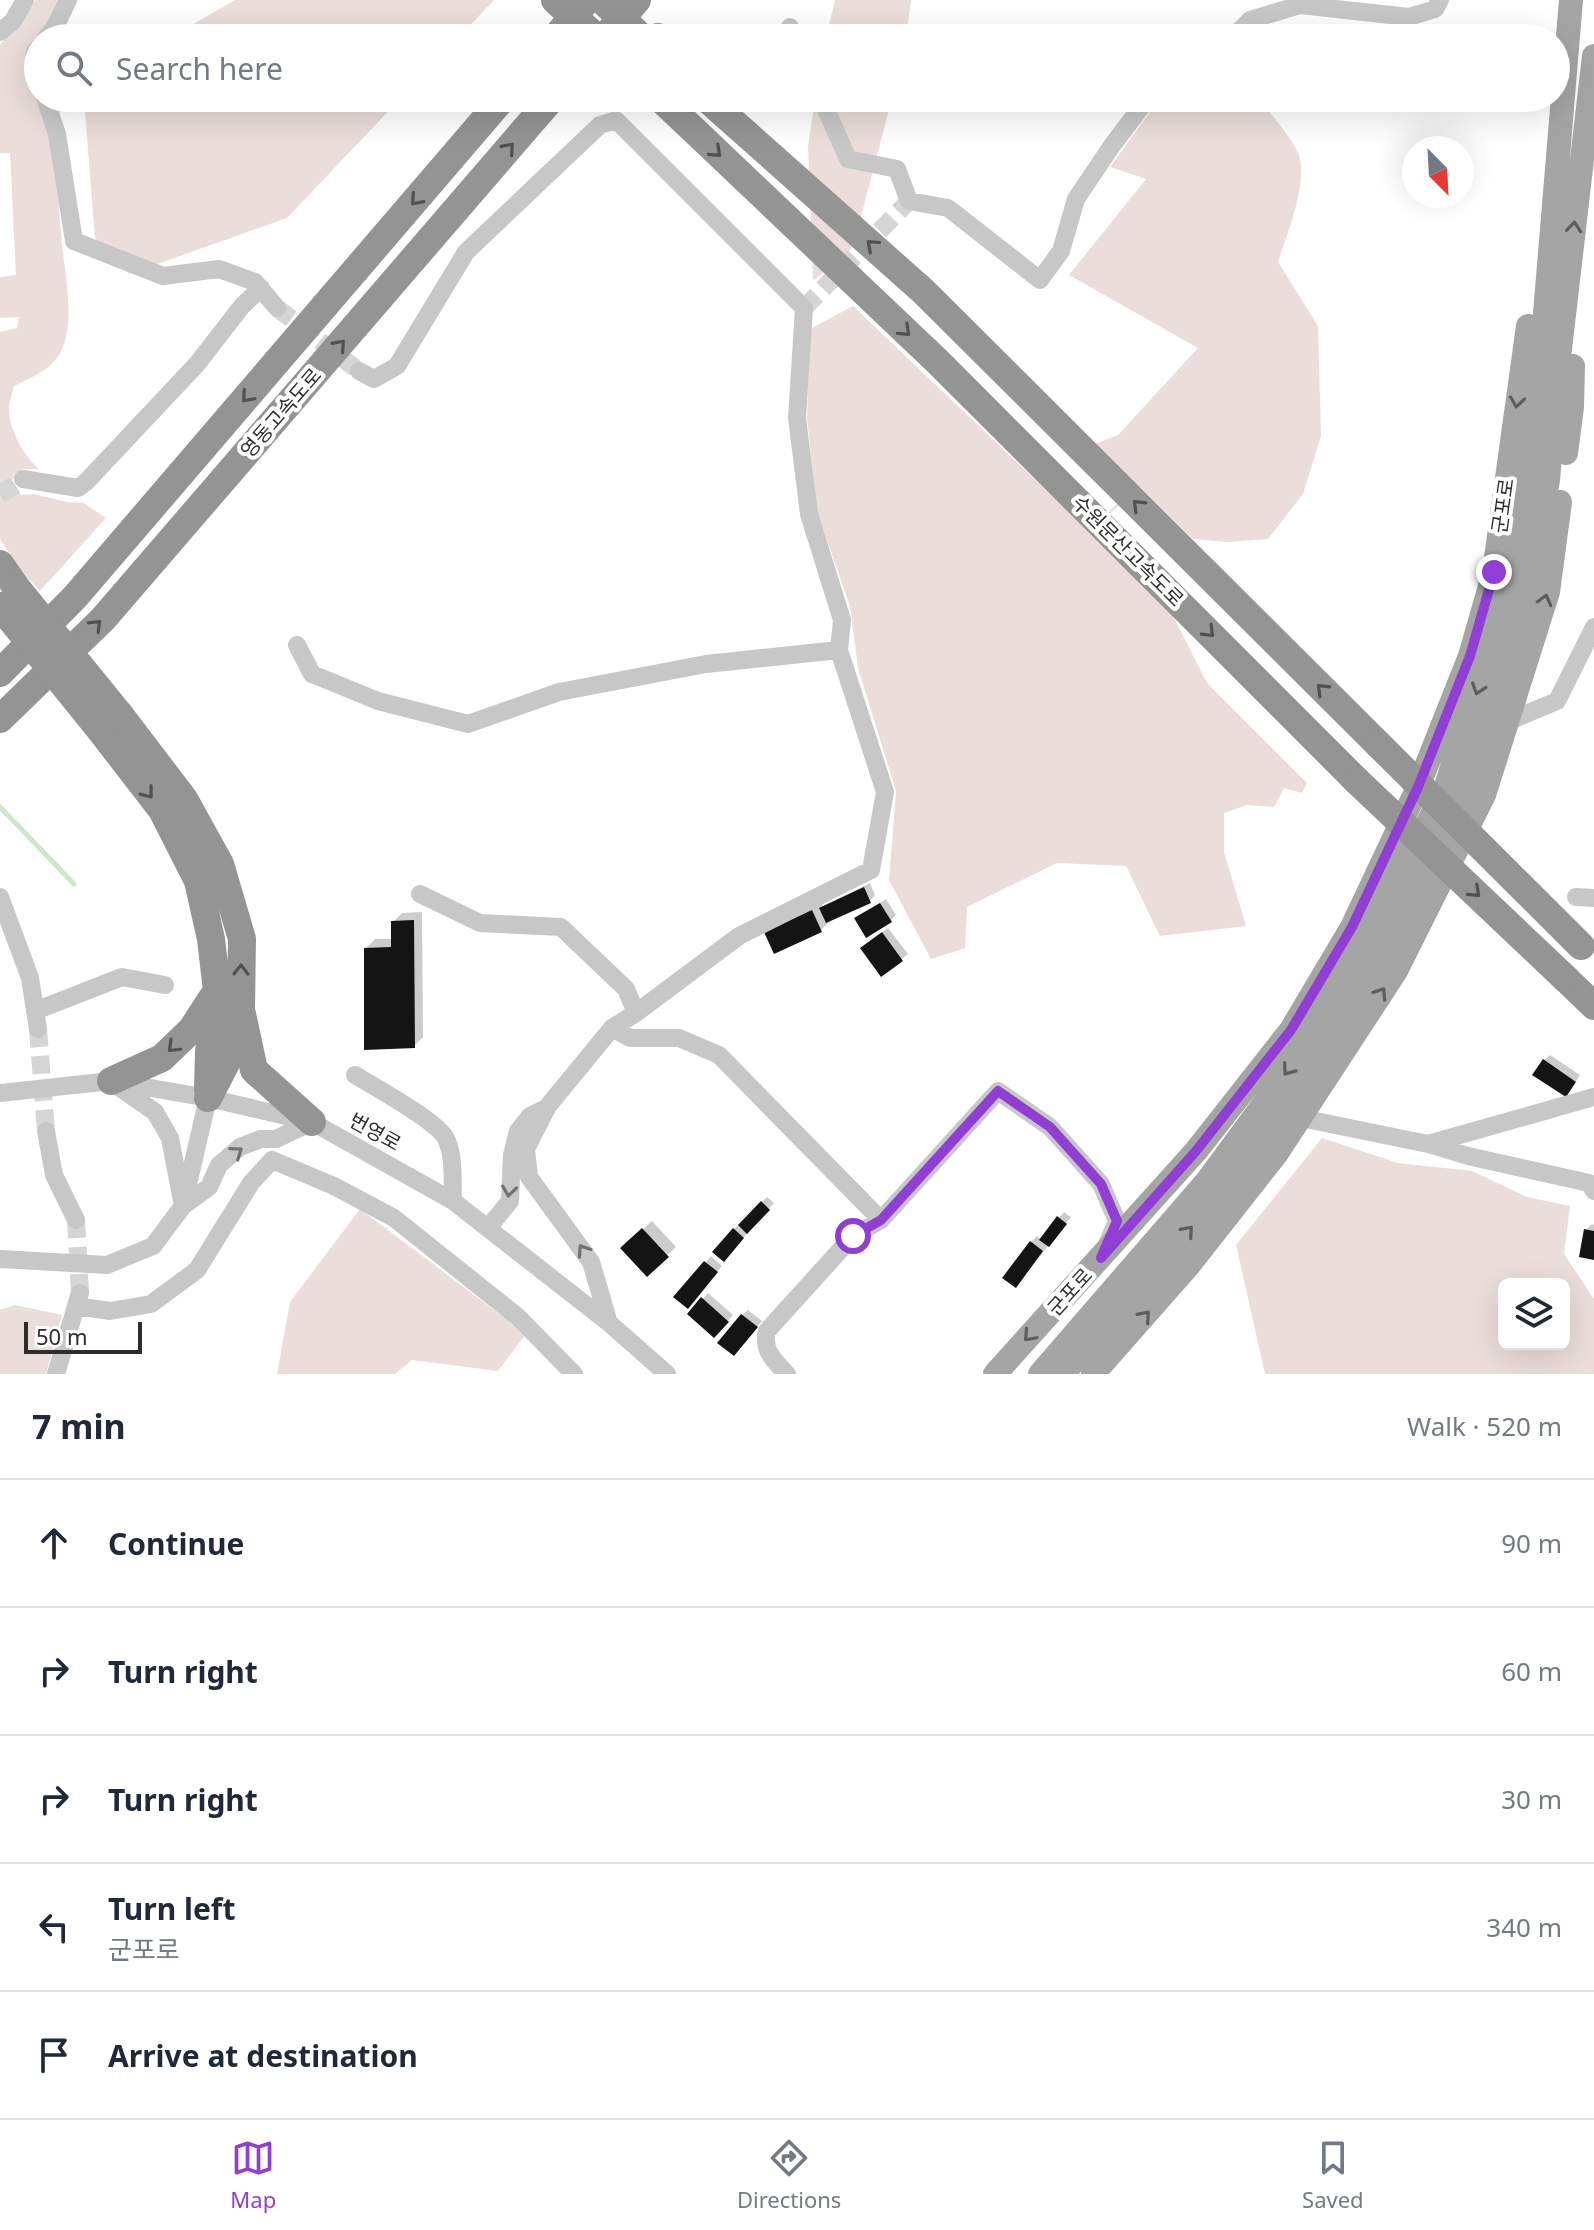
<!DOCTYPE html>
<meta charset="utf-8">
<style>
body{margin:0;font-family:"Noto Sans","Noto Sans KR",sans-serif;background:#f2f2f3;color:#1f2937}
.controls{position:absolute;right:24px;bottom:24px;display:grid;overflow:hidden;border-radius:12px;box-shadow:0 8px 32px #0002}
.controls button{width:72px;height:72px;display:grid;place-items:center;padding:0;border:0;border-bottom:2px solid #e0e1e3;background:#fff;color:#1f2937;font:40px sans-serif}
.compass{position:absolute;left:1402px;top:136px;width:72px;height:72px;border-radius:50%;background:#fff;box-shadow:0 8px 32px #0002;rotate:156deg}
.scale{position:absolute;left:24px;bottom:20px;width:118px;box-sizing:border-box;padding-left:8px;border:4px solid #2d2d2d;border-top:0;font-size:22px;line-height:28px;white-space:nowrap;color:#2d2d2d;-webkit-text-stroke:6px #fff;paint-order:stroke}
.stop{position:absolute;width:24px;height:24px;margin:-18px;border:6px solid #913ed5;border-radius:50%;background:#fff}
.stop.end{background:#913ed5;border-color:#fff;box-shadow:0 2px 8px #0008}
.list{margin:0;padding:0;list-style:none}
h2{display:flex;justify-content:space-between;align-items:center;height:104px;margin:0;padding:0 32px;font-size:34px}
h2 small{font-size:26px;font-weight:400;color:#747a83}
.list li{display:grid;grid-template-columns:52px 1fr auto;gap:24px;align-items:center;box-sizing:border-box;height:128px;padding:0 32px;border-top:2px solid #e0e1e3}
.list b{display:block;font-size:30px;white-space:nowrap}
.list p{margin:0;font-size:26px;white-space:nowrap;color:#747a83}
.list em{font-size:26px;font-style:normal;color:#747a83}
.icon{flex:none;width:44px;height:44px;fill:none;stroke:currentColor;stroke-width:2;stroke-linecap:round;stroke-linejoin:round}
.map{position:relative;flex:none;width:1594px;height:1374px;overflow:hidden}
.search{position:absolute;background:#fff;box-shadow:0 8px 32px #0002;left:24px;right:24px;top:24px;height:88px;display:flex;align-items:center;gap:20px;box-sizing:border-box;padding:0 28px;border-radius:44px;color:#747a83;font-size:30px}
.sheet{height:744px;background:#fff}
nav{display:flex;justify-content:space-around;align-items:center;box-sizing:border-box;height:112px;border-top:2px solid #e0e1e3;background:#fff;font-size:22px;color:#747a83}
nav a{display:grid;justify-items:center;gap:4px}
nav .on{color:#913ed5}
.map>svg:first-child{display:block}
.green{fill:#eadddc;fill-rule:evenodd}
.shadow{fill:#0003}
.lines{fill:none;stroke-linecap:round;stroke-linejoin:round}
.stream{stroke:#cae8ca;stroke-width:5}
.building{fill:#141414}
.minor-tunnel{stroke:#d5d5d5;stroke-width:18;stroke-dasharray:18 9;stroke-linecap:butt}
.minor{stroke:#c7c7c7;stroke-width:18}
.major{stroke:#a5a5a5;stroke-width:24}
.highway{stroke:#949494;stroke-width:28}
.highway-bridge{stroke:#949494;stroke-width:28}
.oneway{stroke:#515151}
.oneway2{stroke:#5d5d5d}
.oneway3{stroke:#727272}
.route{stroke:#913ed5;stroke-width:10}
.labels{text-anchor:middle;stroke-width:8;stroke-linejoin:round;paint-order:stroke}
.street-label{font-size:20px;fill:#2d2d2d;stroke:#fff}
</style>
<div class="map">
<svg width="1594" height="1374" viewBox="0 0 1594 1374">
<rect width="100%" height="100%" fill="#fff"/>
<path class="green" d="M36,0h27c-9,15 -31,44 -33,59 -4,30 15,50 21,76 7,32 7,66 10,98 2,35 17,91 -2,122 -9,15 -30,24 -45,31 -1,6 -4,13 -5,19 -1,23 14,50 30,64h-16l-11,11 9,15 13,-1 33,8 17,1 22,15 -66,73 -20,-21 -20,-31v-207l17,-4 2,-11 -19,1v-41l16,-2 -6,-122h-10v-108z
M235,0h259l-36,38h-289z
M835,0h76l-5,38h-80z
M84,98h317l-114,120 -158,56 -34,-36z
M815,98h77l-39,149 -40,34 -5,-134z
M1160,98h98c10,12 40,47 42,61 6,29 -13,76 -22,103l40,64 3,110 -18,58 -35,45 -40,3 -35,-3 -53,-52 -50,44 82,83 35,69 100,100 -5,10 -18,-5 -10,19 -27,-2 -23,8v39l22,74 -86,10 -34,-70 -69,-3 -90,44 -2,41 -34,11 -42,-79 7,-89 -38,-123 -8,-62 -33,-94 -10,-94 3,-89 43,-23 235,224 49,-44 -42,-42 23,-9 80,-87 -129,-73 77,-96 -36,-12z
M1322,1138l76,25 74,8 55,26 43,9 -6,48 30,45v75h-329l-29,-129zM1504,1284h60v60h-60z
M360,1209l166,125 -28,37 -86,-11 -17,14h-118l13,-72z
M15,1305l47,10 -16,59h-46v-64z"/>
<path class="shadow" d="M870,883l5,12 -5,6 -40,20 -9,9 -55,3 55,-31 2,4z
M886,899l10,16 -6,6 -33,-2z
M422,912l1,125 -9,9 -48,-98 9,-9h18v-17l9,-9z
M888,928l20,26 -26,20 -14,-31z
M1550,1055l30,20 -9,14 -27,-29z
M767,1197l7,6 -45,51 5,-25z
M1064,1212l7,5 -50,63 -16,-2 26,-36 6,-6 4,4z
M652,1221l24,26 -29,27 -24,-26z
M1592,1224l2,1v33l-8,-28z
M711,1256l11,10 -29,35 -17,-4z
M708,1293l25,22 -19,21 -25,-22z
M748,1310l14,11 -23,27 3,-33z"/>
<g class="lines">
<path class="stream" d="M0,807l74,77"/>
</g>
<path class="building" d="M864,887l7,16 -45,20 -7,-15z
M880,903l12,19 -26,16 -12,-20z
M812,910l10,22 -48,22 -10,-22z
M414,920l1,128 -51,2v-102l27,-1v-26z
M882,932l21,29 -22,16 -21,-29z
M1543,1059l33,23 -10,15 -34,-22z
M761,1201l9,9 -23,24 -9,-9z
M1057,1216l10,8 -18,23 -10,-7z
M642,1228l27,29 -22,20 -27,-29z
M733,1228l11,10 -20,24 -12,-10z
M1584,1229l10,2v29l-15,-3z
M1030,1241l13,10 -27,37 -14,-10z
M704,1261l14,11 -30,37 -15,-12z
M701,1297l28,25 -15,16 -27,-24z
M741,1314l17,13 -24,29 -17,-13z"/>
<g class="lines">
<path class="minor-tunnel" d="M277,308l82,63
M804,308l105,-107
M0,495l23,-16
M38,1029l8,102
M76,1220l4,73"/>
<path class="minor" d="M790,27l5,11
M0,32l13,-11 12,-21
M46,38l10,-13 12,-25
M1232,38l18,-18 50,-15 109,12 26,-8 5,-9
M38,48l-3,4 3,25
M45,98l12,36 17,107 89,35 56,-7 36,13 22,26
M821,98l27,61 49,10 12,32 39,7 92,72 21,-29 15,-52 35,-52 37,-49
M359,371l15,8 23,-13 69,-114 134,-127 16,-5 188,188 -7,110 12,96 33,106 -3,30 46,142 -14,78 -132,66 -103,77
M23,479l55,9 8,-6 111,-118 45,-58 19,-18
M297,645l15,29 66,27 90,23 91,-32 147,-28 133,-14
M1507,722l50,-21 37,-74
M420,894l60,29 81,4 65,62 10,24 -24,15 -64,78 -22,43 3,28 62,85 18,61
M0,897l30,81 8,51
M1576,897l18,1
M35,1011l87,-34 43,8
M612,1028l18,10h49l40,17 162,165
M355,1075c20,12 80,45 90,62 10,17 7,44 8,64
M116,1085l39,27 15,26 13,68 26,-19 10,-22 21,-18 21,-8h15l36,-17
M0,1093l111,-12 97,17 104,24 141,79 156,122 58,51
M1301,1118l127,26 166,-47
M46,1131l8,44 22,45
M1428,1144l40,12 121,27 5,8
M488,1228l22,-27 2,-46 6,-24 12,-15 16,-8
M0,1259l107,6 46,-19 30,-40 25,-108
M80,1293l-4,13 34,5 41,-7 46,-34 54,-87 21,-23 62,26 60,32 124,99 56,57
M56,1374l20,-68
M787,1374c-13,-13 -25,-24 -20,-43l86,-95 28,-16 117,-129 52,36 51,57 16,37 -9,21"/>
<path class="major" d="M1566,453l6,-46 1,-41
M995,1374l201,-223 95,-121 61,-103 66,-140 52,-131 24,-84 34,-246
M1040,1374l167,-193 106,-144 62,-106 71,-145 65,-207 21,-109 39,-470
M1063,1374l173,-198 73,-102 61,-98 57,-107 36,-84 25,-64 42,-137 18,-104 9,-105 37,-319
M1093,1374l96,-109 88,-112 119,-182 88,-176 64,-203 12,-90"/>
<path class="highway" d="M658,37l1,1
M555,38l32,-38
M604,38l33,-38
M660,98l277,263 420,420
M706,98l217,193 455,453
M0,564l16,23
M0,673l75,-76 428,-499
M120,715l64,84 36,65 22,75 -1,69 -14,53 -19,37
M0,719l103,-100 449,-521
M101,731l61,79 36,71 13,58 6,52 -8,61 -1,37
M1566,979l28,27
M242,1014l12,56 58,52
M111,1081l51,-23 30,-29 20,-31"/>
<path class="highway-bridge" d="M555,0l42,38
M602,0l40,38
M16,587l104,128
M0,606l101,125
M1378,744l203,202
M1357,781l209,198"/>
</g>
<defs><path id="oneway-chevron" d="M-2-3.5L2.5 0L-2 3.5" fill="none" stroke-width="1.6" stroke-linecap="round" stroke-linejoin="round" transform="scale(2)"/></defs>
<g class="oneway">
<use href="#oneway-chevron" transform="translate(509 148) rotate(-49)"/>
<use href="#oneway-chevron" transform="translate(716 152) rotate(43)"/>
<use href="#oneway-chevron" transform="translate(416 200) rotate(131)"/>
<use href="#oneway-chevron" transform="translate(872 245) rotate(-138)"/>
<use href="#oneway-chevron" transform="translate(905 331) rotate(43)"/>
<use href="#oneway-chevron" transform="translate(340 345) rotate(-49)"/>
<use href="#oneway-chevron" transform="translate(247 397) rotate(131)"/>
<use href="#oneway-chevron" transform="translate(1138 505) rotate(-135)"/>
<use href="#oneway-chevron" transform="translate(96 625) rotate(-45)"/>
<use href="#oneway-chevron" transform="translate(1209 632) rotate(45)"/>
<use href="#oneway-chevron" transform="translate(1322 689) rotate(-135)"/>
<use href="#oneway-chevron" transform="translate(148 793) rotate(52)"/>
<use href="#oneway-chevron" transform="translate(1475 892) rotate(43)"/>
<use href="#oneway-chevron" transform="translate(241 970) rotate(-89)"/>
<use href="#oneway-chevron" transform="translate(173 1047) rotate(136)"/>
</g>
<g class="oneway2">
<use href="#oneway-chevron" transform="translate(1574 227) rotate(-84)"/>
<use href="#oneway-chevron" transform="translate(1517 402) rotate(98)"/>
<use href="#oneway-chevron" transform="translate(1545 600) rotate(-75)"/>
<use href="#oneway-chevron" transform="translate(1478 689) rotate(108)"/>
<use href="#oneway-chevron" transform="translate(1381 993) rotate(-57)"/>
<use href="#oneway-chevron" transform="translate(1288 1070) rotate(126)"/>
<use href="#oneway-chevron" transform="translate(1188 1231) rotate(-49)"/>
<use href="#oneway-chevron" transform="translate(1145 1316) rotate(-49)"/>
<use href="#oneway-chevron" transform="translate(1029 1336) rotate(132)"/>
</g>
<g class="oneway3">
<use href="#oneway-chevron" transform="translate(237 1152) rotate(-35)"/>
<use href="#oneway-chevron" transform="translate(509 1191) rotate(98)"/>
<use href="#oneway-chevron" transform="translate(583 1250) rotate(-124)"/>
</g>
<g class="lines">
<path class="route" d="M853,1236l28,-16 117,-129 52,36 51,57 16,37 -16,37 95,-107 95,-121 61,-103 66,-140 52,-131 24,-84"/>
</g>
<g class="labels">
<g class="street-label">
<text transform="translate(281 413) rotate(-49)" y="7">영동고속도로</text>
<text transform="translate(1503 506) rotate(-82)" y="7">군포로</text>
<text transform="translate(1128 551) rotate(45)" y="7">수원문산고속도로</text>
<text transform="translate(375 1132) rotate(29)" y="7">번영로</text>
<text transform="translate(1070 1292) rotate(-48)" y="7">군포로</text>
</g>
</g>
</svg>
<div class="controls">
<button><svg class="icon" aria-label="layers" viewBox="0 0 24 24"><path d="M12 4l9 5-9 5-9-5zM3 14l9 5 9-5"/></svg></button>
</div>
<svg class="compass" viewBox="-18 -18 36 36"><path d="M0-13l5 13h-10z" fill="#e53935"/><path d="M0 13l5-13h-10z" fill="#747a83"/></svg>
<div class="scale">50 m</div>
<div class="stop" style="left:853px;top:1236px"></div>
<div class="stop end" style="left:1494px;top:572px"></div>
<div class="search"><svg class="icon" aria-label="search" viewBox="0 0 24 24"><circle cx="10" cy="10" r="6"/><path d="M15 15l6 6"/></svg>Search here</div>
</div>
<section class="sheet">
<h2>7 min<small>Walk · 520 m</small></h2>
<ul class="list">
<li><svg class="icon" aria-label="ahead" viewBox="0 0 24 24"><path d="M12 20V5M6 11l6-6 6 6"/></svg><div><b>Continue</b></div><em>90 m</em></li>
<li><svg class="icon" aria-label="right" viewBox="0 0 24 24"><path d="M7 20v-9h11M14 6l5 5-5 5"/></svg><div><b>Turn right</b></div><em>60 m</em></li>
<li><svg class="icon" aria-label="right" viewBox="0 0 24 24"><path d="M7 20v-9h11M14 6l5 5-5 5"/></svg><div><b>Turn right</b></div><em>30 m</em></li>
<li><svg class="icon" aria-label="left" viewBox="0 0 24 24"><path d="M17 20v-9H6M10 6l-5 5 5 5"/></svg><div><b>Turn left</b><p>군포로</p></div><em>340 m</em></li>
<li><svg class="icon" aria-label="arrive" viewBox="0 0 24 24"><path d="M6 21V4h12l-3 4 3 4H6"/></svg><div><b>Arrive at destination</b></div></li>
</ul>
</section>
<nav>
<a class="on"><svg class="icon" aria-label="map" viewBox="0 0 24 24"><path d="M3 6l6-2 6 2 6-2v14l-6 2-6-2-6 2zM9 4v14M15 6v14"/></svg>Map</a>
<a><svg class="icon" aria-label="directions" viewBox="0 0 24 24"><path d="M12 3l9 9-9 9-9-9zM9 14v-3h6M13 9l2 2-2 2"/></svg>Directions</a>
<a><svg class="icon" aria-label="saved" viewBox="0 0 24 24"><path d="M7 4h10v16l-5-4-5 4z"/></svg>Saved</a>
</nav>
